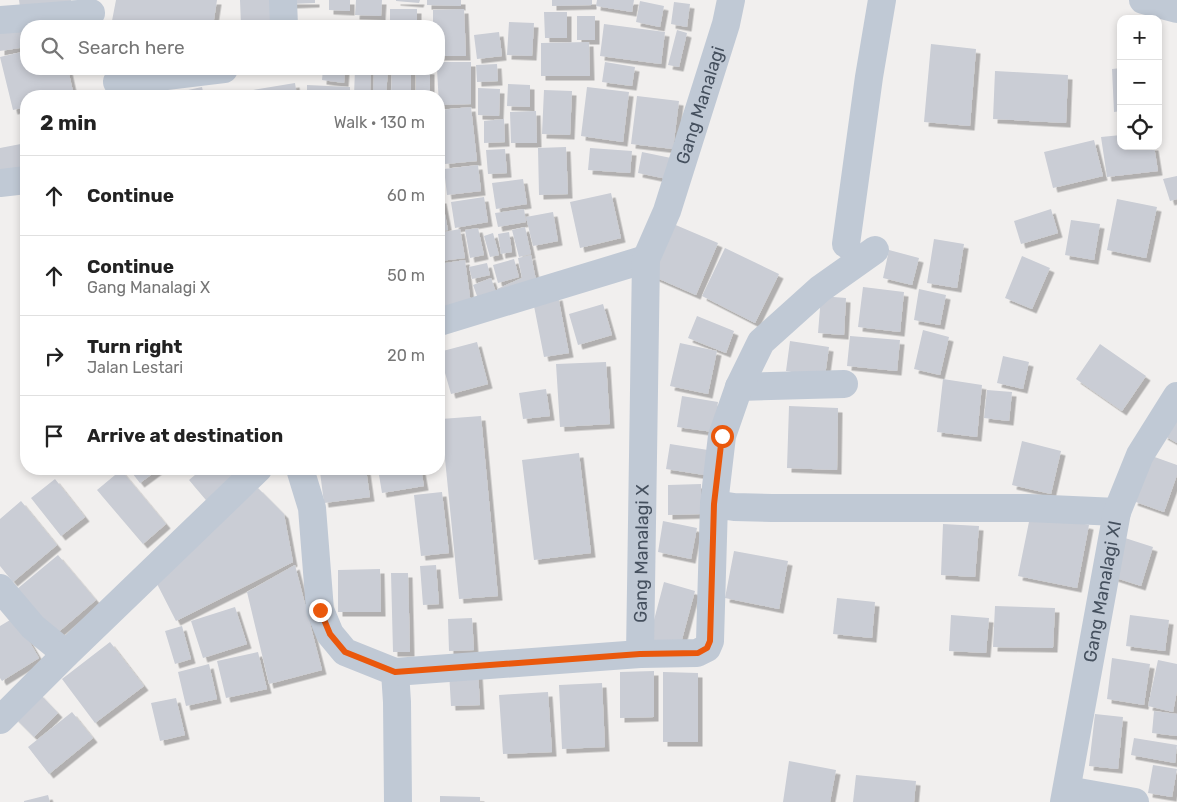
<!DOCTYPE html>
<meta charset="utf-8">
<style>
body{margin:0;font-family:Rubik,sans-serif;background:#f2f2f2;color:#222}
.controls{position:absolute;right:15px;top:15px;display:grid;overflow:hidden;border-radius:10px;box-shadow:0 2px 8px #0003}
.controls button{width:45px;height:45px;display:grid;place-items:center;padding:0;border:0;border-bottom:1px solid #e0e0e0;background:#fff;color:#222;font:25px sans-serif}
.stop{position:absolute;width:15px;height:15px;margin:-11px;border:4px solid #ea580c;border-radius:50%;background:#fff}
.stop.end{background:#ea580c;border-color:#fff;box-shadow:0 1px 5px #0008}
.list{margin:0;padding:0;list-style:none}
h2{display:flex;justify-content:space-between;align-items:center;height:65px;margin:0;padding:0 20px;font-size:21px}
h2 small{font-size:16px;font-weight:400;color:#767676}
.list li{display:grid;grid-template-columns:32px 1fr auto;gap:15px;align-items:center;box-sizing:border-box;height:80px;padding:0 20px;border-top:1px solid #e0e0e0}
.list b{display:block;font-size:19px;white-space:nowrap}
.list p{margin:0;font-size:16px;white-space:nowrap;color:#767676}
.list em{font-size:16px;font-style:normal;color:#767676}
.icon{flex:none;width:28px;height:28px;fill:none;stroke:currentColor;stroke-width:2;stroke-linecap:round;stroke-linejoin:round}
.map{position:relative;flex:none;width:1177px;height:802px;overflow:hidden}
.search{position:absolute;background:#fff;box-shadow:0 2px 8px #0003;left:20px;top:20px;width:425px;height:55px;display:flex;align-items:center;gap:12px;box-sizing:border-box;padding:0 18px;border-radius:20px;color:#767676;font-size:19px}
.panel{position:absolute;background:#fff;box-shadow:0 2px 8px #0003;left:20px;top:90px;width:425px;height:385px;border-radius:20px}
.map>svg:first-child{display:block}
.building{fill:#cacdd5;filter:url(#shadow)}
.lines{fill:none;stroke-linecap:round;stroke-linejoin:round}
.minor{stroke:#c0c9d5;stroke-width:28}
.route{stroke:#ea580c;stroke-width:6}
.labels{text-anchor:middle;stroke-width:5;stroke-linejoin:round;paint-order:stroke}
.street-label{font-size:18px;fill:#45505e;stroke:#fff}
</style>
<div class="map">
<svg width="1177" height="802" viewBox="0 0 1177 802">
<defs>
<filter id="shadow"><feDropShadow dx="4.5" dy="4.5" stdDeviation="0" flood-color="#0004"/></filter>
</defs>
<rect width="100%" height="100%" fill="#f1efee"/>
<path class="building" d="M19,0h52v1l-51,6z
M116,0h101l-4,26h-102z
M240,0h36l2,26h-37z
M288,0h27v3l-26,1z
M329,0h21v11l-21,-1z
M356,0h26l-1,16 -26,-1z
M396,0h24l-1,3 -23,-2z
M427,0h34v6l-34,-1z
M552,0h40v5l-40,1z
M597,0h37l-2,12 -36,-6z
M640,1l24,5 -4,21 -24,-5z
M674,2l16,2 -3,23 -16,-3z
M390,9h27v17h-27z
M464,9l2,47h-27v-30h-6v-16z
M544,12h23v26h-22z
M577,16h18v24h-18z
M509,22l25,1 -2,33 -25,-1z
M604,24l61,8 -4,32 -61,-8z
M26,29v18l-26,4v-18z
M677,30l10,3 -8,34 -11,-2z
M499,32l3,24 -25,3 -3,-24z
M589,42l1,34h-49v-33z
M931,44l45,5 -6,77 -46,-4z
M26,51v18h42l6,27h-48v11l-13,3 -13,-53z
M439,62h32v42l-32,1 -2,-36h2z
M605,62l30,5 -3,19 -30,-4z
M497,64l1,17 -21,1 -1,-17z
M1121,68v43l-7,1 -2,-43z
M323,69h22l-1,14 -22,-3z
M355,69h16l-1,27h-16z
M374,69h14l-2,27h-13z
M392,69h19v27h-20z
M416,69l14,1v26h-14z
M995,71l73,4 -2,48 -73,-4z
M295,83l2,13h-61l-1,-3z
M508,84l22,1v22l-23,-1z
M307,85l43,2v9h-43z
M202,87l2,9h-30v-3z
M587,87l42,5 -6,50 -42,-6z
M478,88l22,1 -1,27 -21,-1z
M544,90l28,1 -2,44 -28,-1z
M637,96l42,5 -6,48 -42,-5z
M471,107l6,54 -32,3 -6,-54z
M536,111l1,32h-26l-1,-31z
M504,119l1,23 -21,1v-22z
M1121,135v11h33l4,25 -51,6 -6,-40z
M1094,140l9,36 -50,12 -9,-36z
M26,143v34l-26,4v-33z
M566,147l2,47 -29,1 -1,-47z
M590,148l42,3 -2,22 -42,-3z
M505,149l2,24 -19,1 -2,-24z
M642,152l29,6 -4,21 -29,-6z
M478,165l3,26 -34,4 -3,-26z
M1177,176v23l-7,2 -7,-22z
M523,179l4,25 -31,5 -4,-26z
M611,193l10,45 -41,10 -10,-46z
M484,197l4,25 -33,6 -4,-26z
M439,199h3l6,31 -9,1z
M1117,199l40,8 -11,51 -39,-8z
M524,209l2,13 -28,5 -3,-14z
M1051,209l7,24 -37,11 -7,-23z
M553,212l5,29 -25,5 -7,-29z
M1071,220l29,4 -6,36 -29,-5z
M671,223l47,20 -22,52 -46,-20z
M525,227l6,27 -12,3 -7,-27z
M478,228l6,27 -14,3 -5,-28z
M460,229l5,29 -25,3 -1,-28z
M509,232l3,20 -11,2 -3,-20z
M493,233l6,22 -9,2 -6,-21z
M934,239l30,5 -7,44 -30,-5z
M725,248l54,26 -24,49 -53,-27z
M889,250l30,8 -7,27 -29,-7z
M531,255l5,25 -36,16 -3,-7 25,-11 -4,-20z
M1022,256l28,12 -18,41 -27,-11z
M514,259l5,18 -21,6 -5,-18z
M465,260l6,44 -25,9 -7,-49z
M487,263l3,12 -18,4 -3,-12z
M491,278l7,20 -18,6 -7,-19z
M863,287l41,5 -4,40 -42,-5z
M919,289l27,6 -6,30 -26,-5z
M558,296l11,57 -25,4 -11,-56z
M821,296l25,2 -2,37 -26,-2z
M603,304l9,31 -34,10 -9,-31z
M697,316l37,15 -8,22 -38,-15z
M923,330l26,7 -9,38 -26,-6z
M850,336l50,4 -3,31 -50,-5z
M790,341l39,6 -4,29 -39,-5z
M477,342l11,42 -37,10 -12,-42z
M680,343l37,8 -9,43 -38,-8z
M1100,344l46,32 -24,35 -46,-32z
M1003,356l26,6 -6,27 -26,-6z
M606,362l4,62 -50,3 -4,-63z
M943,379l39,6 -5,52 -40,-5z
M546,389l4,27 -27,3 -4,-26z
M987,390l25,2 -3,29 -25,-3z
M682,396l36,6 -5,30 -36,-5z
M789,406l49,2 -1,62 -50,-2z
M1177,410v33l-14,-8z
M481,416l17,180 -39,3 -18,-180z
M1022,441l39,10 -10,43 -39,-9z
M670,444l38,6 -4,25 -38,-6z
M579,453l12,100 -57,7 -12,-100z
M1149,455l28,10v10l-13,37 -31,-11z
M129,469h30l-19,14z
M202,469h40l-36,31 -17,-20z
M346,469h20l4,28 -46,6 -4,-31z
M378,469h43l3,17 -42,7z
M121,470l45,54 -23,20 -46,-54z
M55,479l30,38 -24,19 -30,-38z
M701,484v30l-33,1v-30z
M258,488l26,26 9,48 -117,59 -21,-41z
M442,492l7,61 -28,3 -7,-61z
M21,501l36,44 -44,37 -13,-16v-47z
M1031,512l58,13 -12,63 -59,-12z
M663,521l34,7 -6,31 -33,-7z
M943,524l36,2 -4,51 -34,-2z
M1125,538l28,9 -12,39 -28,-9z
M734,551l54,10 -9,48 -54,-11z
M58,555l38,45 -41,35 -38,-46z
M295,565l27,105 -53,14 -22,-92z
M436,565l3,39 -16,1 -3,-39z
M380,569l1,43h-43v-42z
M391,573h17l2,79h-17z
M664,582l31,9 -15,56 -31,-8z
M837,598l38,4 -3,36 -39,-4z
M995,606l60,2 -2,40 -60,-1z
M235,607l12,37 -44,14 -12,-37z
M951,615l38,3 -3,35 -37,-2z
M1130,615l39,5 -4,31 -39,-5z
M15,617l24,41 -37,23 -2,-3v-52z
M472,618l2,32 -25,1 -1,-32z
M182,626l9,33 -16,5 -10,-33z
M110,642l34,44 -49,37 -33,-44z
M258,652l9,37 -41,9 -9,-37z
M1112,658l38,6 -6,41 -37,-6z
M1158,660l19,4v27l-4,21 -25,-6z
M209,664l8,35 -31,7 -8,-34z
M478,671l2,34 -29,1 -2,-34z
M654,671v46l-34,1v-46z
M663,672l35,1v69h-35z
M602,683l3,64 -43,2 -3,-64z
M548,692l4,60 -49,2 -4,-59z
M39,693l19,20 -24,24 -20,-20z
M176,698l9,37 -25,6 -9,-38z
M1154,711l23,3v22l-25,-3z
M72,712l21,26 -44,36 -21,-27z
M1095,714l28,3 -5,52 -29,-3z
M1134,738l43,7 -2,18 -44,-8z
M789,761l47,9 -6,32h-47z
M1153,765l24,4 -5,28 -24,-4z
M856,775l60,6 -2,21h-61z
M48,795l2,7h-26v-1z
M440,796l40,1v5h-40z"/>
<g class="lines">
<g class="minor">
<path d="M1143,0l34,9"/>
<path d="M283,1l1,25"/>
<path d="M0,20l91,-7"/>
<path d="M117,82l107,-13"/>
<path d="M0,183l26,-3"/>
<path d="M846,244l23,-167 13,-77"/>
<path d="M439,322l207,-63"/>
<path d="M739,387l105,-3"/>
<path d="M300,469l12,39 8,102 10,24 15,18 50,20 2,30 1,100"/>
<path d="M714,504l8,-68 17,-49 22,-45 59,-53 55,-39"/>
<path d="M0,588l33,39 33,27"/>
<path d="M640,654l57,-1 10,-5 3,-7 4,-137 20,3 38,1h256l89,4"/>
<path id="s1" d="M395,672l245,-18 6,-395 21,-48 59,-187 5,-24"/>
<path d="M0,720l66,-66 192,-185"/>
<path d="M1067,790l68,12"/>
<path id="s2" d="M1064,802l53,-290 23,-57 37,-59"/>
</g>
</g>
<g class="lines">
<path class="route" d="M320,610l10,24 15,18 50,20 245,-18 58,-1 9,-5 3,-7 4,-137 8,-68"/>
</g>
<g class="labels">
<g class="street-label">
<text dy="6" stroke="none"><textPath href="#s1" startOffset="804">Gang Manalagi</textPath></text>
<text dy="6" stroke="none"><textPath href="#s1" startOffset="346">Gang Manalagi X</textPath></text>
<text dy="6" stroke="none"><textPath href="#s2" startOffset="214">Gang Manalagi XI</textPath></text>
</g>
</g>
</svg>
<div class="controls">
<button>+</button>
<button>−</button>
<button><svg class="icon" aria-label="locate" viewBox="0 0 24 24"><circle cx="12" cy="12" r="6"/><path d="M12 2v4M12 18v4M2 12h4M18 12h4"/></svg></button>
</div>
<div class="stop" style="left:722px;top:436px"></div>
<div class="stop end" style="left:320px;top:610px"></div>
<div class="search"><svg class="icon" aria-label="search" viewBox="0 0 24 24"><circle cx="10" cy="10" r="6"/><path d="M15 15l6 6"/></svg>Search here</div>
<section class="panel">
<h2>2 min<small>Walk · 130 m</small></h2>
<ul class="list">
<li><svg class="icon" aria-label="ahead" viewBox="0 0 24 24"><path d="M12 20V5M6 11l6-6 6 6"/></svg><div><b>Continue</b></div><em>60 m</em></li>
<li><svg class="icon" aria-label="ahead" viewBox="0 0 24 24"><path d="M12 20V5M6 11l6-6 6 6"/></svg><div><b>Continue</b><p>Gang Manalagi X</p></div><em>50 m</em></li>
<li><svg class="icon" aria-label="right" viewBox="0 0 24 24"><path d="M7 20v-9h11M14 6l5 5-5 5"/></svg><div><b>Turn right</b><p>Jalan Lestari</p></div><em>20 m</em></li>
<li><svg class="icon" aria-label="arrive" viewBox="0 0 24 24"><path d="M6 21V4h12l-3 4 3 4H6"/></svg><div><b>Arrive at destination</b></div></li>
</ul>
</section>
</div>
